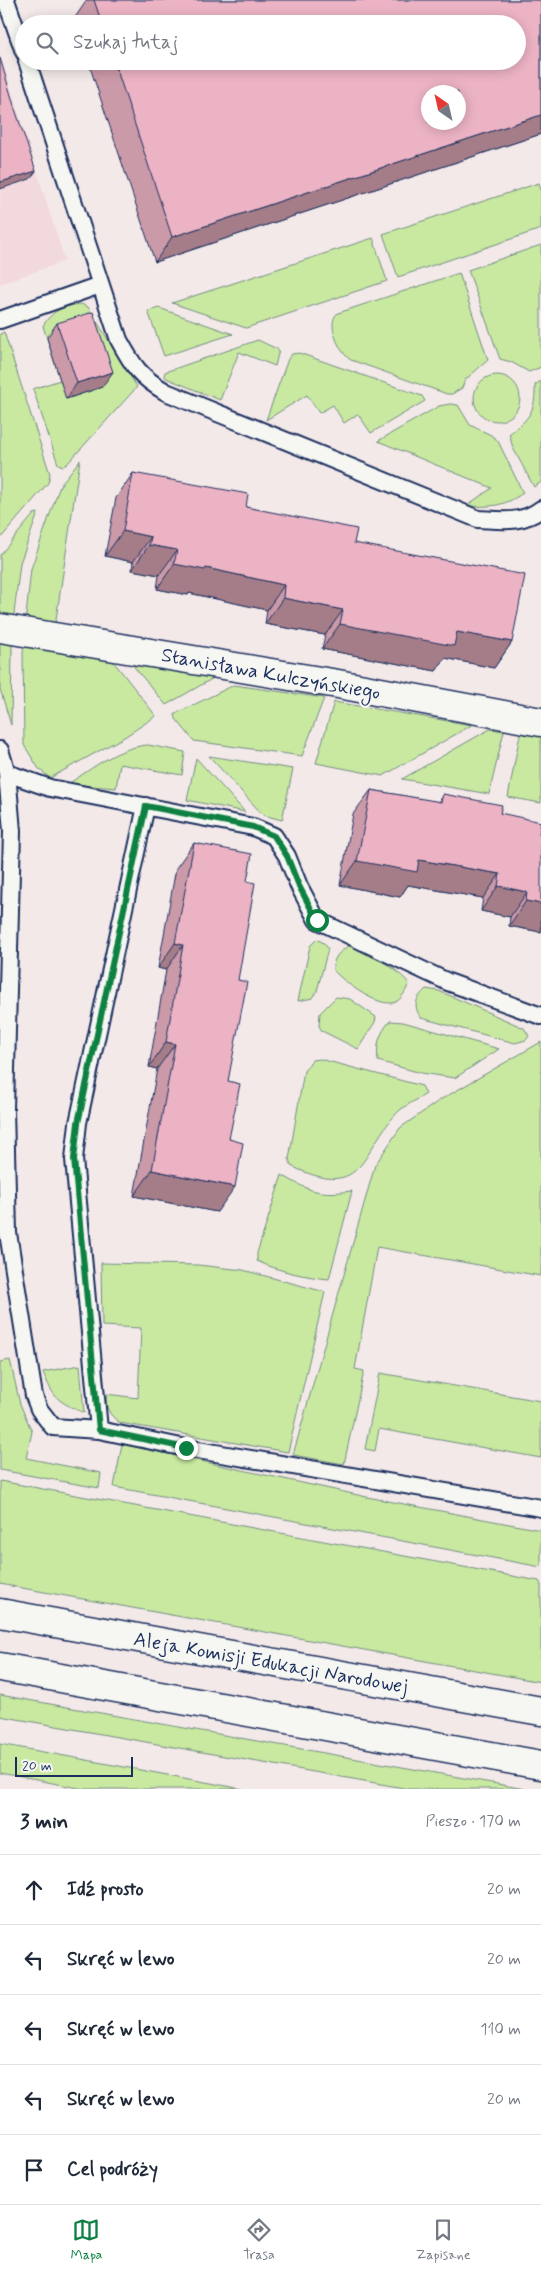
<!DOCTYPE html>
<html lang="pl">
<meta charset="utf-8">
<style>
body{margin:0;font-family:Mynerve,sans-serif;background:#f2f2f3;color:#1f2937}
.compass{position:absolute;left:421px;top:85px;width:45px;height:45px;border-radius:50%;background:#fff;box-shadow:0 2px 12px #0003;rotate:326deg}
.scale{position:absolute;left:15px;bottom:12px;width:118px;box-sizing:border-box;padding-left:5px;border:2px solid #1b2f5e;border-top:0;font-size:14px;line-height:18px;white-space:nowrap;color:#1b2f5e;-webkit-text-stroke:4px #f6f6f2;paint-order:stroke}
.stop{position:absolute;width:15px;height:15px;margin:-11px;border:4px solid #0b8043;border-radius:50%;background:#fff}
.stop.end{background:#0b8043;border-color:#fff;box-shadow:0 1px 5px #0008}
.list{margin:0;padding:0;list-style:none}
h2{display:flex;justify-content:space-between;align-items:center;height:65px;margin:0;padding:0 20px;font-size:21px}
h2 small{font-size:16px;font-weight:400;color:#747a83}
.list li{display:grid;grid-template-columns:32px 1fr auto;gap:15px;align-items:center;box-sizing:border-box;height:70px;padding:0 20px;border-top:1px solid #e0e1e3}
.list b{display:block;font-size:19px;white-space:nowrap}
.list em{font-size:16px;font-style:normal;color:#747a83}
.icon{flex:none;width:28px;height:28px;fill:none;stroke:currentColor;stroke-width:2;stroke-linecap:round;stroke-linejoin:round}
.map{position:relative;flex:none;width:541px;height:1789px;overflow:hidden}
.search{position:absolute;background:#fff;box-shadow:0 2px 12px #0003;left:15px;right:15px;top:15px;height:55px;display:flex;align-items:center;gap:12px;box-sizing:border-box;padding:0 18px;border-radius:28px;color:#747a83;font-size:19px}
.sheet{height:415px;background:#fff}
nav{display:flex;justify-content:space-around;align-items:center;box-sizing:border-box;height:70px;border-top:1px solid #e0e1e3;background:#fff;font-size:14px;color:#747a83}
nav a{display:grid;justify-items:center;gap:2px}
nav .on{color:#0b8043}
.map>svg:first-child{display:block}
.built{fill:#f2d9de}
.green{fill:#c9e9a1;stroke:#728c80}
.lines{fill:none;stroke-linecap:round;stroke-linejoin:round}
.service-casing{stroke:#1b2f5e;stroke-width:20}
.minor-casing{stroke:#1b2f5e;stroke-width:31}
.secondary-casing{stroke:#1b2f5e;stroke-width:31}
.service{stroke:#f6f6f2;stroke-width:16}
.minor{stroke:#f6f6f2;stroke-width:28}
.secondary{stroke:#f6f6f2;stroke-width:28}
.wall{fill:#cb9aa9;stroke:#1b2f5e;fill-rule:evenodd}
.shaded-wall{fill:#a57d89;stroke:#1b2f5e}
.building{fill:#ecb3c4;stroke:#1b2f5e;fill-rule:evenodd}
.route{stroke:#0b8043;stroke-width:6}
.labels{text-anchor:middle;stroke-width:4.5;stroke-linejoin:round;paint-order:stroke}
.street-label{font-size:20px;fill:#1b2f5e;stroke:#f6f6f2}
</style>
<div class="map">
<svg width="541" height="1789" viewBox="0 0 541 1789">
<rect width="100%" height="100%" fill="#f4e9e9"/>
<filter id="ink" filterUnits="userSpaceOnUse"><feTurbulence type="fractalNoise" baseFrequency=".02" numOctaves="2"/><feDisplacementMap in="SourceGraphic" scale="10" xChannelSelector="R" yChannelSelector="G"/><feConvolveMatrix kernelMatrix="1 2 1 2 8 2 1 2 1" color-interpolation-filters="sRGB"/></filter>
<g filter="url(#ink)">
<path class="built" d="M0,53l65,208 -65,23z"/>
<path class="green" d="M539,183l2,7v39l-143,48 -15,-43z
M373,238l14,43 -141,47 -74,-25z
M541,245v122l-12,5 -18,-10 -11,-3 -32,-89z
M459,273l29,87 -23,20 -3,8 -10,6h-5l-96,-34c-11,-6 -26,-38 -13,-47z
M81,304l7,3 49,80 -70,77 -4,2 -5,-2 -25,-75 27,-9 -17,-54c9,-16 21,-20 38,-22z
M159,308l74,26 -69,22 -16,-45z
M4,332l46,142 -2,9 -48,56v-205z
M258,340l21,10 -4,16 -36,-14 -19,48 -54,-22 -2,-3 1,-3z
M299,353l123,43 3,5 -54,32 -13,-19 -14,9 -11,-18 -14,8 -12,-18 -41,25 22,-61 4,-5z
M474 398a23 23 0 1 1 46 0a23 23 0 1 1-46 0Z
M541,381v101l-7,5 -21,-39 -4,-14c20,-15 27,-23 26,-49z
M450,404l8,1 12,20 21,10 7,6 25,52c-20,14 -33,14 -57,13l26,-18 -114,-47 61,-35z
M80,460l-25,166 -25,-5 -4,-5 5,-47 26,-75 4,-10z
M38,513l-18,50 -6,51 -5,6h-9v-65l34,-41z
M0,637h7l5,8 -1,80 -11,-36z
M29,642l84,19 43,55 -30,20 -76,42 -11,-9 -15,-24 -1,-95z
M130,662l87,14 -51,29z
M234,685l90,13 -22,58 -108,-15 -18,-22 -1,-5z
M334,702l138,23 -89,51 -67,-13z
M490,729l14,2 -15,63 -87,-15z
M521,729l20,3v71l-33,-6z
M148,745l37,7 -3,23 -62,-11 -4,24 -48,-4c25,-16 50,-37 80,-39z
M209,756l84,13 -11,51 -19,-5z
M196,758l49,54 -58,-12z
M317,939l8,5 3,5 -11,42 -4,7 -15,3 12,-55z
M350,945c17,7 50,24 59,39 -4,8 -9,19 -18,19 -18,1 -47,-21 -58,-33 0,-13 6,-18 17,-25z
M426,989l13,2 85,37 5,8 -3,4 -11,3 -94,-25c-8,-12 -6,-19 5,-29z
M336,997l14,2 26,18 -1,5 -17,27 -36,-18 -3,-5 1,-13z
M390,1021l13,1 96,27 -44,29 -34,-5 -43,-12c-2,-16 1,-27 12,-40z
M541,1042v234l-164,-29 -22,122 9,2 -20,93 -51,-9 82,-290 25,-37 40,-28z
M320,1059l102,27 4,8c-8,5 -18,10 -26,16 -41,40 -32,93 -109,56l-2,-7 15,-88 8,-11z
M282,1175c29,17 36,20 70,16l-23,88c-23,-2 -51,-8 -72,-18v-8z
M101,1263l97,2 45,5 82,22 -37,160 -168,-29c-12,-9 -14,-14 -14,-29l32,4 3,-70 -39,-2z
M10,1360l10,44 12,28 -6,26 75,15 -2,15 -99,-18v-108z
M80,1365l4,48c-27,-12 -30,-14 -41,-41z
M380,1373l161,28v57l-162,-29 -4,22 -10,-2z
M122,1444l245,53 174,33v37l-427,-80z
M0,1481l539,100 2,4v97l-541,-98z
M0,1695l525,94h-116l-409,-73z
M0,1744l243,45h-159l-84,-16z"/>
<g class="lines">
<g class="service-casing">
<path id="service" d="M6,0l18,52
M27,61l92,279c14,26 21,37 47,52l312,127c23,1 44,5 63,-10
M0,320l100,-35
M0,750l7,23 5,58 -7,278 3,124 26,163 5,13 14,18 46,3 87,18 355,60
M7,773l43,15 203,39 21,9 13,20 12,30 18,34 131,62 93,34
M99,1430l-25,-271 4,-36 68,-317"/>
</g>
<g class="minor-casing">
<path id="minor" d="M0,628l338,56 203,38"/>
</g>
<g class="secondary-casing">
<path id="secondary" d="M0,1613l541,98
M0,1667l541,98"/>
</g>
<use href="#service" class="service"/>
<use href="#minor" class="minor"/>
<use href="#secondary" class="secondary"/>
</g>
<path class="wall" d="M87,0h454v134l-386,128 -67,-201h429v-37h-441l-2,-5zM428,92h30v30h-30z
M57,323l45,64 -36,12 -19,-61z
M133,473l113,34 108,36 158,99 -18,26 -49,-10 -9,13 -114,-22 3,-14 -60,-11 2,-14 -78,-17 -1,2 -31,-6 2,-14 -27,-5 1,-8 -28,-6 11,-58z
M371,790l67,12 5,-8 57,19 39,22 2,97 -32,-6 1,-9 -29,-6 2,-13 -75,-13 -8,12 -60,-12 13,-71z
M194,843l53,38 -19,200 1,58 -12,73 -83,-16 23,-127 -8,-2 17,-97 -8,-2 18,-100z"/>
<path class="shaded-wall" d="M541,115v19l-386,128 17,-25z
M36,171l-6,8 -30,10v-5l1,-2z
M113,372l-11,15 -36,12 11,-16z
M123,531l28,6 -18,25 -28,-6z
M149,545l28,5 -18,25 -27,-5z
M174,564l32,4 78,17 -17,25 -78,-17 -1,2 -31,-6z
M283,598l60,12 -18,25 -60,-11z
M340,624l117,8 55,10 -18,26 -49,-10 -9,13 -114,-22z
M419,860l81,14 -17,24 -75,-13 -8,12 -60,-12 17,-24z
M498,886l29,6 -17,25 -29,-6z
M526,901l15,3v28l-32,-6z
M175,943l8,2 -17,25 -8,-2z
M166,1042l9,2 -18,25 -8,-2z
M152,1170l83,17 -18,25 -83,-16z"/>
<path class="building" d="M94,0h447v115l-369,122 -58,-176h403v-37h-415zM428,92h30v30h-30z
M0,58l15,51 21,62 -35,11 -1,-3z
M93,312l20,60 -36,11 -20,-60z
M133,473l115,21 -2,13 111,22 -3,14 171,32 -13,67 -55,-10 -3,14 -114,-22 3,-14 -60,-12 1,-13 -78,-17 -1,2 -31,-6 3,-14 -28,-5 2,-8 -28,-6z
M371,790l70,12 2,-8 59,11 -2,8 41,9 -2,13h2v69l-15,-3 1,-9 -29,-6 2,-12 -81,-14 -2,12 -60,-11z
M194,843l58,11 -5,27 8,2 -17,97 9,2 -19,99 12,3 -11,55 14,4 -8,44 -83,-17 23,-126 -9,-2 17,-97 -8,-2z"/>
</g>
<g class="lines" filter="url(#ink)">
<path class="route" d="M186,1448l-87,-18 -25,-271 4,-36 68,-317 107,21 21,9 13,20 12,30 18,34"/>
</g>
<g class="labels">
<g class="street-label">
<text transform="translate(271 673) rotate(10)" y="7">Stanisława Kulczyńskiego</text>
<text transform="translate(271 1662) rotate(10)" y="7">Aleja Komisji Edukacji Narodowej</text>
</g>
</g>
</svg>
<svg class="compass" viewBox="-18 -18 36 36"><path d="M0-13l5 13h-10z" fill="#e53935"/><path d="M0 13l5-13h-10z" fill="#747a83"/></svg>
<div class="scale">20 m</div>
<div class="stop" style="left:317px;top:920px"></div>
<div class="stop end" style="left:186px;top:1448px"></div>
<div class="search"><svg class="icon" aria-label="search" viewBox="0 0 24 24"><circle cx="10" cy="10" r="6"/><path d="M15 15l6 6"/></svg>Szukaj tutaj</div>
</div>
<section class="sheet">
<h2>3 min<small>Pieszo · 170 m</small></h2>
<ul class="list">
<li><svg class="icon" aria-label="ahead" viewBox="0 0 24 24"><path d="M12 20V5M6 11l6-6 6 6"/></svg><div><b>Idź prosto</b></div><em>20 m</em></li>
<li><svg class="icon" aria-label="left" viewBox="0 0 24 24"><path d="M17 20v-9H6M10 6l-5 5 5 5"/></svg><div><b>Skręć w lewo</b></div><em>20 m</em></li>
<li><svg class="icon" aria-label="left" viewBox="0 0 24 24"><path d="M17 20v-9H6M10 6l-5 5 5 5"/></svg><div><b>Skręć w lewo</b></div><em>110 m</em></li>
<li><svg class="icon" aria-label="left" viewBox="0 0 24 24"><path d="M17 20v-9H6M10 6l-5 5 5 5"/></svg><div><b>Skręć w lewo</b></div><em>20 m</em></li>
<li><svg class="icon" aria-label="arrive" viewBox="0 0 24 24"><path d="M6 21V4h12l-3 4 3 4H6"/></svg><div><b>Cel podróży</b></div></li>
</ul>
</section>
<nav>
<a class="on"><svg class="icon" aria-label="map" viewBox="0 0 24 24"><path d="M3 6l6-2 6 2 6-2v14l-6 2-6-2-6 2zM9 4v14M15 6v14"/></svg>Mapa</a>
<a><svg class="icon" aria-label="directions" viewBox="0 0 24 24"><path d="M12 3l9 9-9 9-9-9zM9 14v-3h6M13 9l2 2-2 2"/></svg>Trasa</a>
<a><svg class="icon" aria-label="saved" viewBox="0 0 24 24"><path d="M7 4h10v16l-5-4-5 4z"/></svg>Zapisane</a>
</nav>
